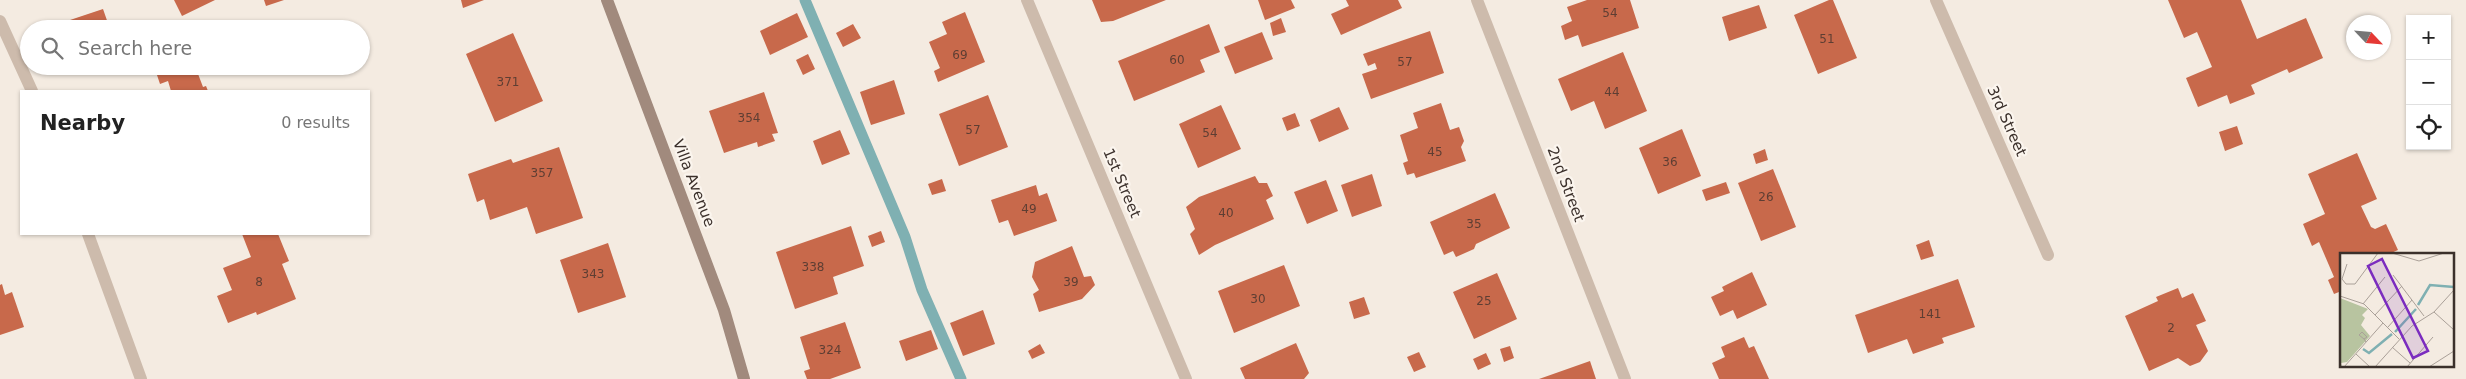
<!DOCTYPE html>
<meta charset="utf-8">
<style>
body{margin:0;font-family:"DejaVu Sans",sans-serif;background:#f6f6f6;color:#222}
.controls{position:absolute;right:15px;top:15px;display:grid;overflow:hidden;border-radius:0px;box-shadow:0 1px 4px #0004}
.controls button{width:45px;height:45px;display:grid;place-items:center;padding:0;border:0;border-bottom:1px solid #e0e0e0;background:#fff;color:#222;font:25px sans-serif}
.compass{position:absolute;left:2346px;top:15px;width:45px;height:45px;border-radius:50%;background:#fff;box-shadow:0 1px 4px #0004;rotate:116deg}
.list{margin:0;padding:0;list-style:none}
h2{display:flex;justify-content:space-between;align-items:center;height:65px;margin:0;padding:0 20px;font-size:21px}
h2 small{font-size:16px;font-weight:400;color:#767676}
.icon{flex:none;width:28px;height:28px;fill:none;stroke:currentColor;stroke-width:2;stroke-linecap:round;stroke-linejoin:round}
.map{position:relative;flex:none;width:2466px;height:379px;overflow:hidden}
.search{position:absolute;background:#fff;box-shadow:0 1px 4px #0004;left:20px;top:20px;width:350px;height:55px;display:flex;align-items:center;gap:12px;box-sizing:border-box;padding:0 18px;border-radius:28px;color:#767676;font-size:19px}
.panel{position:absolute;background:#fff;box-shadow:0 1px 4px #0004;left:20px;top:90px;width:350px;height:145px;border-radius:0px}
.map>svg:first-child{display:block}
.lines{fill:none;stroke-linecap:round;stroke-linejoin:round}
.stream{stroke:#7fb0b2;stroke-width:11}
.building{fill:#c8694b}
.street{stroke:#cdbbac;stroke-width:12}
.secondary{stroke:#a18a7d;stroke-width:12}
.labels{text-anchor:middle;stroke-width:4.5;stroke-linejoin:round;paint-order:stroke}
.number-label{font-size:12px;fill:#5e3e33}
.street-label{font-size:15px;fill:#3b302b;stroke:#fbf5ee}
.inset-river{fill:none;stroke:#7fb0b2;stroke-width:2.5}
.inset-road{fill:none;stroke:#aaa098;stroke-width:1}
.view{fill:#7b2cbf;fill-opacity:0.15;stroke:#7b2cbf;stroke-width:2.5}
.inset-edge{fill:none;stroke:#3b302b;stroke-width:2.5}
</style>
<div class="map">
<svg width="2466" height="379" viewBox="0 0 2466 379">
<rect width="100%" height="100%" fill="#f4ebe1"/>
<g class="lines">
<path class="stream" d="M805,0l100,237 17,53 39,89"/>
</g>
<path class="building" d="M174,0h41l-33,16z
M264,0h20l-18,6z
M461,0h23l-21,8z
M1092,0h74l-53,21 -12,1z
M1258,0h33l4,8 -30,12z
M1346,0h52l4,8 -61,27 -10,-21 18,-8z
M1587,0h43l9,28 -57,19 -4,-12 -13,5 -4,-14 11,-5 -5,-14z
M1829,0h4l24,58 -39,16 -24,-59z
M2168,0h73l16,39 49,-21 17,40 -34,15 -2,-4 -36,16 4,9 -25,10 -3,-9 -29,12 -12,-29 26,-11 -15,-35 -13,6z
M1759,5l8,23 -38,13 -7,-24z
M103,9l7,20h-37l-3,-9z
M965,12l20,50 -47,20 -4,-11 6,-3 -11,-26 18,-8 -5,-12z
M797,13l11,24 -38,18 -10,-24z
M1281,18l5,14 -13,4 -3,-13z
M853,24l8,14 -18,9 -7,-14z
M1209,24l11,28 -20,8 5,12 -71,29 -16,-40z
M1430,31l14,42 -73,26 -9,-25 15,-5 -2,-6 -7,3 -5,-12z
M1262,32l11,27 -38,15 -11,-27z
M513,33l30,68 -48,21 -29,-68z
M1623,52l24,59 -42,18 -11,-28 -23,10 -13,-32z
M808,54l7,15 -12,6 -7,-15z
M154,66h41l8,21 3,-1 2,5h-37l-3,-10 -8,3z
M894,80l11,34 -34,11 -11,-33z
M764,92l14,41 -6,1 3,7 -17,6 -1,-5 -33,11 -15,-42z
M988,95l20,52 -49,19 -20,-52z
M1441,103l9,27 9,-3 5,14 -3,6 5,14 -50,17 -2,-5 -7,2 -4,-12 5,-2 -8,-26 18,-7 -5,-15z
M1221,105l20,44 -43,19 -19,-44z
M1339,107l10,22 -30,13 -9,-22z
M1295,113l5,13 -13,5 -5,-13z
M2237,126l6,18 -18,7 -6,-19z
M1682,129l19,47 -43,18 -19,-46z
M840,130l10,24 -28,11 -9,-24z
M559,147l24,71 -47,16 -9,-27 -37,13 -6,-21 -7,3 -9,-28 43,-15 2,4z
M1765,149l3,11 -12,4 -3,-10z
M2357,153l20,46 -16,7 10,21 4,2 11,-5 12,26 -9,4h-48v43l-2,-5 -5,2 -6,-14 6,-3 -15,-35 -7,4 -9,-22 22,-10 -17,-40z
M1773,169l23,58 -35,14 -23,-58z
M1372,174l10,32 -30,11 -11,-32z
M1255,176l4,7h8l6,13 -7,4 8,19 -59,26 -16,10 -9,-21 5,-5 -9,-22 13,-10z
M942,179l4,12 -14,4 -4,-11z
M1326,180l12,31 -31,13 -13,-32z
M1726,182l4,11 -24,8 -4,-11z
M1036,185l3,11 8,-3 10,28 -43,15 -6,-16 -9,3 -8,-23z
M1495,193l15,35 -34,16 -2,5 -18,8 -3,-6 -9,4 -14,-33z
M851,226l13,40 -31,11 5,17 -43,15 -19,-57z
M881,231l4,11 -13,5 -4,-11z
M242,234h36l11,27 -7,3 14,35 -39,16 -1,-3 -28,11 -11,-27 15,-6 -9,-22 28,-11z
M1929,240l5,16 -13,4 -5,-15z
M608,243l18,54 -48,16 -18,-53z
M1072,246l12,31 7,-1 4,9 -13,14 -43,13 -6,-18 6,-4 -7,-13 3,-15z
M1284,265l16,41 -66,27 -16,-42z
M1752,272l15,33 -30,14 -4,-9 -13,6 -9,-19 13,-6 -2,-4z
M1497,273l20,46 -43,20 -21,-47z
M1958,279l17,48 -33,11 2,5 -31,11 -6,-15 -39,14 -13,-38z
M2,284l3,11 7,-3 12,35 -24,8v-50z
M2178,288l4,10 11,-5 13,28 -10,4 12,26 -8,11 -10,4 -12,-8 -29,13 -24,-55 33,-15 -2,-4z
M1364,297l6,17 -16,5 -5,-17z
M983,310l12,34 -32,12 -13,-33z
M845,322l16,46 -31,11h-23l-3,-8 6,-2 -10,-32z
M931,330l7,19 -32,12 -7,-20z
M1744,337l5,11 5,-2 15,33h-50l-7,-16 13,-6 -4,-10z
M1296,343l13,30 -5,6h-59l-5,-11z
M1040,344l5,9 -13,6 -4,-8z
M1510,346l4,12 -10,4 -4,-13z
M1419,352l7,15 -12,5 -7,-15z
M1486,353l5,11 -13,6 -5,-11z
M1590,361l6,18h-57z"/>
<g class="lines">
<path class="street" d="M1027,0l159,379
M1477,0l148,379
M1936,0l112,255
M0,21l32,70
M88,234l53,145"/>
<path class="secondary" d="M607,0l117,310 20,69"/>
</g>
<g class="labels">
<g class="number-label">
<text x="1610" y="17">54</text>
<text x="1827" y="43">51</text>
<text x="960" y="59">69</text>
<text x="1177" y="64">60</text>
<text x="1405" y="66">57</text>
<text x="508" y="86">371</text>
<text x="1612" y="96">44</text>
<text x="749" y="122">354</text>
<text x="973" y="134">57</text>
<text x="1210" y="137">54</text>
<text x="1435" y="156">45</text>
<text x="1670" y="166">36</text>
<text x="542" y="177">357</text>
<text x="1766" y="201">26</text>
<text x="1029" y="213">49</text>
<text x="1226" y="217">40</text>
<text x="1474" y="228">35</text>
<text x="813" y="271">338</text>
<text x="593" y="278">343</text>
<text x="259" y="286">8</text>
<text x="1071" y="286">39</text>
<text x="1258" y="303">30</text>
<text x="1484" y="305">25</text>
<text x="1930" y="318">141</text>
<text x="2171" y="332">2</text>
<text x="830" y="354">324</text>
</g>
<g class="street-label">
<text transform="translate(2007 121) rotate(66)" y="5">3rd Street</text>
<text transform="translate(694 183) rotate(69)" y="5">Villa Avenue</text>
<text transform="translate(1122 183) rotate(67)" y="5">1st Street</text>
<text transform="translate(1566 184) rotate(69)" y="5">2nd Street</text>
</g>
</g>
<g transform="translate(2340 253)">
<rect width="114" height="114" fill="#f4ebe1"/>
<path d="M0,45l28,11 -6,6 3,3 -4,7 9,11 -23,26 -6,1 1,4h-2z" fill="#b8c4a0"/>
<path class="inset-river" d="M78,52l12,-20 24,2M55,79l21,-23M23,96l6,4 23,-19"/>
<path class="inset-road" d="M52,0l27,8 25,-8M7,11l-5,15 4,5h9l23,-31M53,22l31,41M0,43l24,8 35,35M23,51l22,-27M94,59l20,18M35,62l27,-29M48,74l24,-27M24,86l3,-2 -5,-5 -3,3 5,4 2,3M52,94l18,16M16,101l14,13M4,114l39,-44M35,114l37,-41 22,-14 20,-22M67,114l26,-30M89,114l25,-16"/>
<path class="view" d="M42,6l46,92 -15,7 -45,-92z"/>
<rect width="114" height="114" class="inset-edge"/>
</g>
</svg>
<div class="controls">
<button>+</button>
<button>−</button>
<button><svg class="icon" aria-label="locate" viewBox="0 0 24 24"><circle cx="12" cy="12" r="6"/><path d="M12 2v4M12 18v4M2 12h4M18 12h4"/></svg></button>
</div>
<svg class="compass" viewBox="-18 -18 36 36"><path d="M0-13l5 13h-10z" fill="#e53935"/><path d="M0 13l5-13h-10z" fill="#767676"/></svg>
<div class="search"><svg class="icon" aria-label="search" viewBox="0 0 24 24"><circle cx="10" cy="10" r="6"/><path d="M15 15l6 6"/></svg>Search here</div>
<section class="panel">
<h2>Nearby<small>0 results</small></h2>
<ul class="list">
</ul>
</section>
</div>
